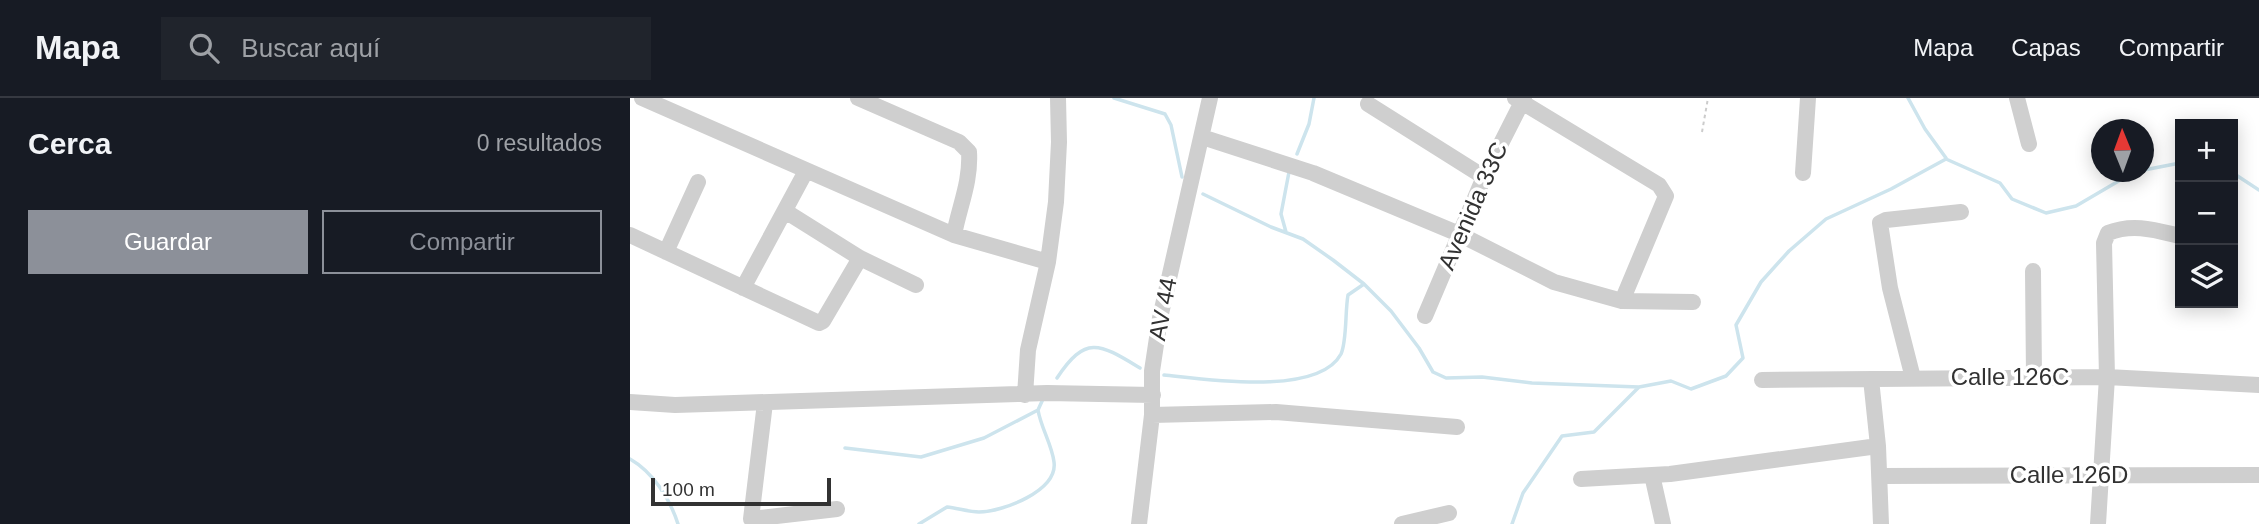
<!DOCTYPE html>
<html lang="es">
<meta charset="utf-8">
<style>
body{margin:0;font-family:Helvetica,sans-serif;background:#20242c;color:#f1f3f6}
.controls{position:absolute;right:21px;top:21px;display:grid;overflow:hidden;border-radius:0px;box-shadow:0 4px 18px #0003}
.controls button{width:63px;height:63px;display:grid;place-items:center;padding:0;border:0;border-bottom:2px solid #363941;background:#171b24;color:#f1f3f6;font:35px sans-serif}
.compass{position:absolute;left:1461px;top:21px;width:63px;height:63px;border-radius:50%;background:#171b24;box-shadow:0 4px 18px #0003;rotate:359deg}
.scale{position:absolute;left:21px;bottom:18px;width:180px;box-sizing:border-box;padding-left:7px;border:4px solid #323232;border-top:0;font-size:19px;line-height:24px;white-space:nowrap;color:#323232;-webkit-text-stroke:5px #fff;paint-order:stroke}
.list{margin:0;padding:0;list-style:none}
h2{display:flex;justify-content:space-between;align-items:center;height:91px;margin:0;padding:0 28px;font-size:30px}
h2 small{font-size:23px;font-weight:400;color:#9ea1a6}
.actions{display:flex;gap:14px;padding:21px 28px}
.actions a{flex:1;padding:16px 0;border:2px solid #8c9099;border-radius:0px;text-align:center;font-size:24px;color:#8c9099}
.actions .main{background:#8c9099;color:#fff}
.icon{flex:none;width:38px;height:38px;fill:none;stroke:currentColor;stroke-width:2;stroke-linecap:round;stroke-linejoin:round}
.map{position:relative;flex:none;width:1629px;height:426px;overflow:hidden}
header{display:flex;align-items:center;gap:42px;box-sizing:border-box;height:98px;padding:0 35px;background:#171b24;border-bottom:2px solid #363941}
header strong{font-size:33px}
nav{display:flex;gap:38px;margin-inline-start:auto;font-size:24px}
.search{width:490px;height:63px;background:#20242c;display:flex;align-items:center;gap:18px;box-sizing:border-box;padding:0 24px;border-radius:0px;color:#9ea1a6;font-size:26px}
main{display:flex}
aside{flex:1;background:#171b24}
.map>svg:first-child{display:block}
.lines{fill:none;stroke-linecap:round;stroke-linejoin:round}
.stream{stroke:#cde4ed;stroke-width:3.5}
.path{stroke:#ccc;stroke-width:2;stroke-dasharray:3.5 3.5;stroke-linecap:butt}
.minor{stroke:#cfcfcf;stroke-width:16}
.labels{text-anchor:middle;stroke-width:7;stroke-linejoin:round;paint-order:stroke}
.street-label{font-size:24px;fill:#323232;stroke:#fff}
</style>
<header>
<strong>Mapa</strong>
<div class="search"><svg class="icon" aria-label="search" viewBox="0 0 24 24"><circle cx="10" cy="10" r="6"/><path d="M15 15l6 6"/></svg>Buscar aquí</div>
<nav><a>Mapa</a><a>Capas</a><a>Compartir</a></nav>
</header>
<main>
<aside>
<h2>Cerca<small>0 resultados</small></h2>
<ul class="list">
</ul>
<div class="actions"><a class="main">Guardar</a><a>Compartir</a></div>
</aside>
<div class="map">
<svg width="1629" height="426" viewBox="0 0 1629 426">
<rect width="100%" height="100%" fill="#fff"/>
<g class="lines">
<path class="stream" d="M484,0l51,16 6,11 11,52
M1278,0l17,31 21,29
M667,56l12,-30 5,-26
M1514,72l36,-7
M1603,75l26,17
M573,96l68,33 32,12 30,21 31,24 27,27 28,37 14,24 13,6 36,-1 50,6 107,4 32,-6 20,8 35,-13 17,-18 -7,-33 25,-43 28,-31 37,-32 65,-30 55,-30 54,24 12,16 34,14 30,-7 58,-34
M656,134l-5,-18 8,-42
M534,277c40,4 154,22 177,-21 6,-13 4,-43 7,-59l16,-11
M427,280c29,-44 43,-34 83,-10
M215,350l76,9 63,-19 54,-28
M0,361c23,13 40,40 48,65
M289,426l28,-17c10,1 22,5 32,5 23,0 79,-21 75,-50 -2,-17 -13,-34 -16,-52l5,-11
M882,426l11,-31 39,-57 32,-4 45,-45"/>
<path class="path" d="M1072,34l6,-34"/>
<path class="minor" d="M12,0l312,137 94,27
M228,0l101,44 10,10c2,30 -10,55 -15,83
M885,0l144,87 7,11 -44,105
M1387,0l12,46
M738,6l116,73
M572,39l111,36 146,61 95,48 68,19 71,1
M1173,75l5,-75
M155,113l75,47 56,27
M0,137l189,88 4,-2 37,-63
M36,154l32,-70
M1403,173l1,106
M113,190l63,-117
M795,218l59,-139 40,-79
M1283,280l-23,-90 -10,-65 6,-3 75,-8
M1241,281l7,67 3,78
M1132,282l345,-3 152,8
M395,297l3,-45 20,-88 8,-60 3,-60 -1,-44
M0,304l45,3 372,-12 106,2
M135,305l-14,116 86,-10
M522,317l124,-3 181,15
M1022,377l11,49
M1250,378l379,-1
M951,381l89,-5 208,-28
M509,426l13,-109v-44l8,-53 50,-220
M772,426l47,-11
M1468,426l9,-147 -3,-134 4,-10c25,-10 47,-3 72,3"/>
</g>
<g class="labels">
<g class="street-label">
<text transform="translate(843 108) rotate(-66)" y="8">Avenida 33C</text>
<text transform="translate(533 211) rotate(-79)" y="8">AV 44</text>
<text x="1380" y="287">Calle 126C</text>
<text x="1439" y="385">Calle 126D</text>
</g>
</g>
</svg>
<div class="controls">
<button>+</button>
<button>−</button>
<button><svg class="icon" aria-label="layers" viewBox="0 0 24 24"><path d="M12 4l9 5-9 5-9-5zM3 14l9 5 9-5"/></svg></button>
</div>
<svg class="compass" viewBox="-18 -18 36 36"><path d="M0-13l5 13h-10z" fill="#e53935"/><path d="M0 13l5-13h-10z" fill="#9ea1a6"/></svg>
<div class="scale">100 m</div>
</div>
</main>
